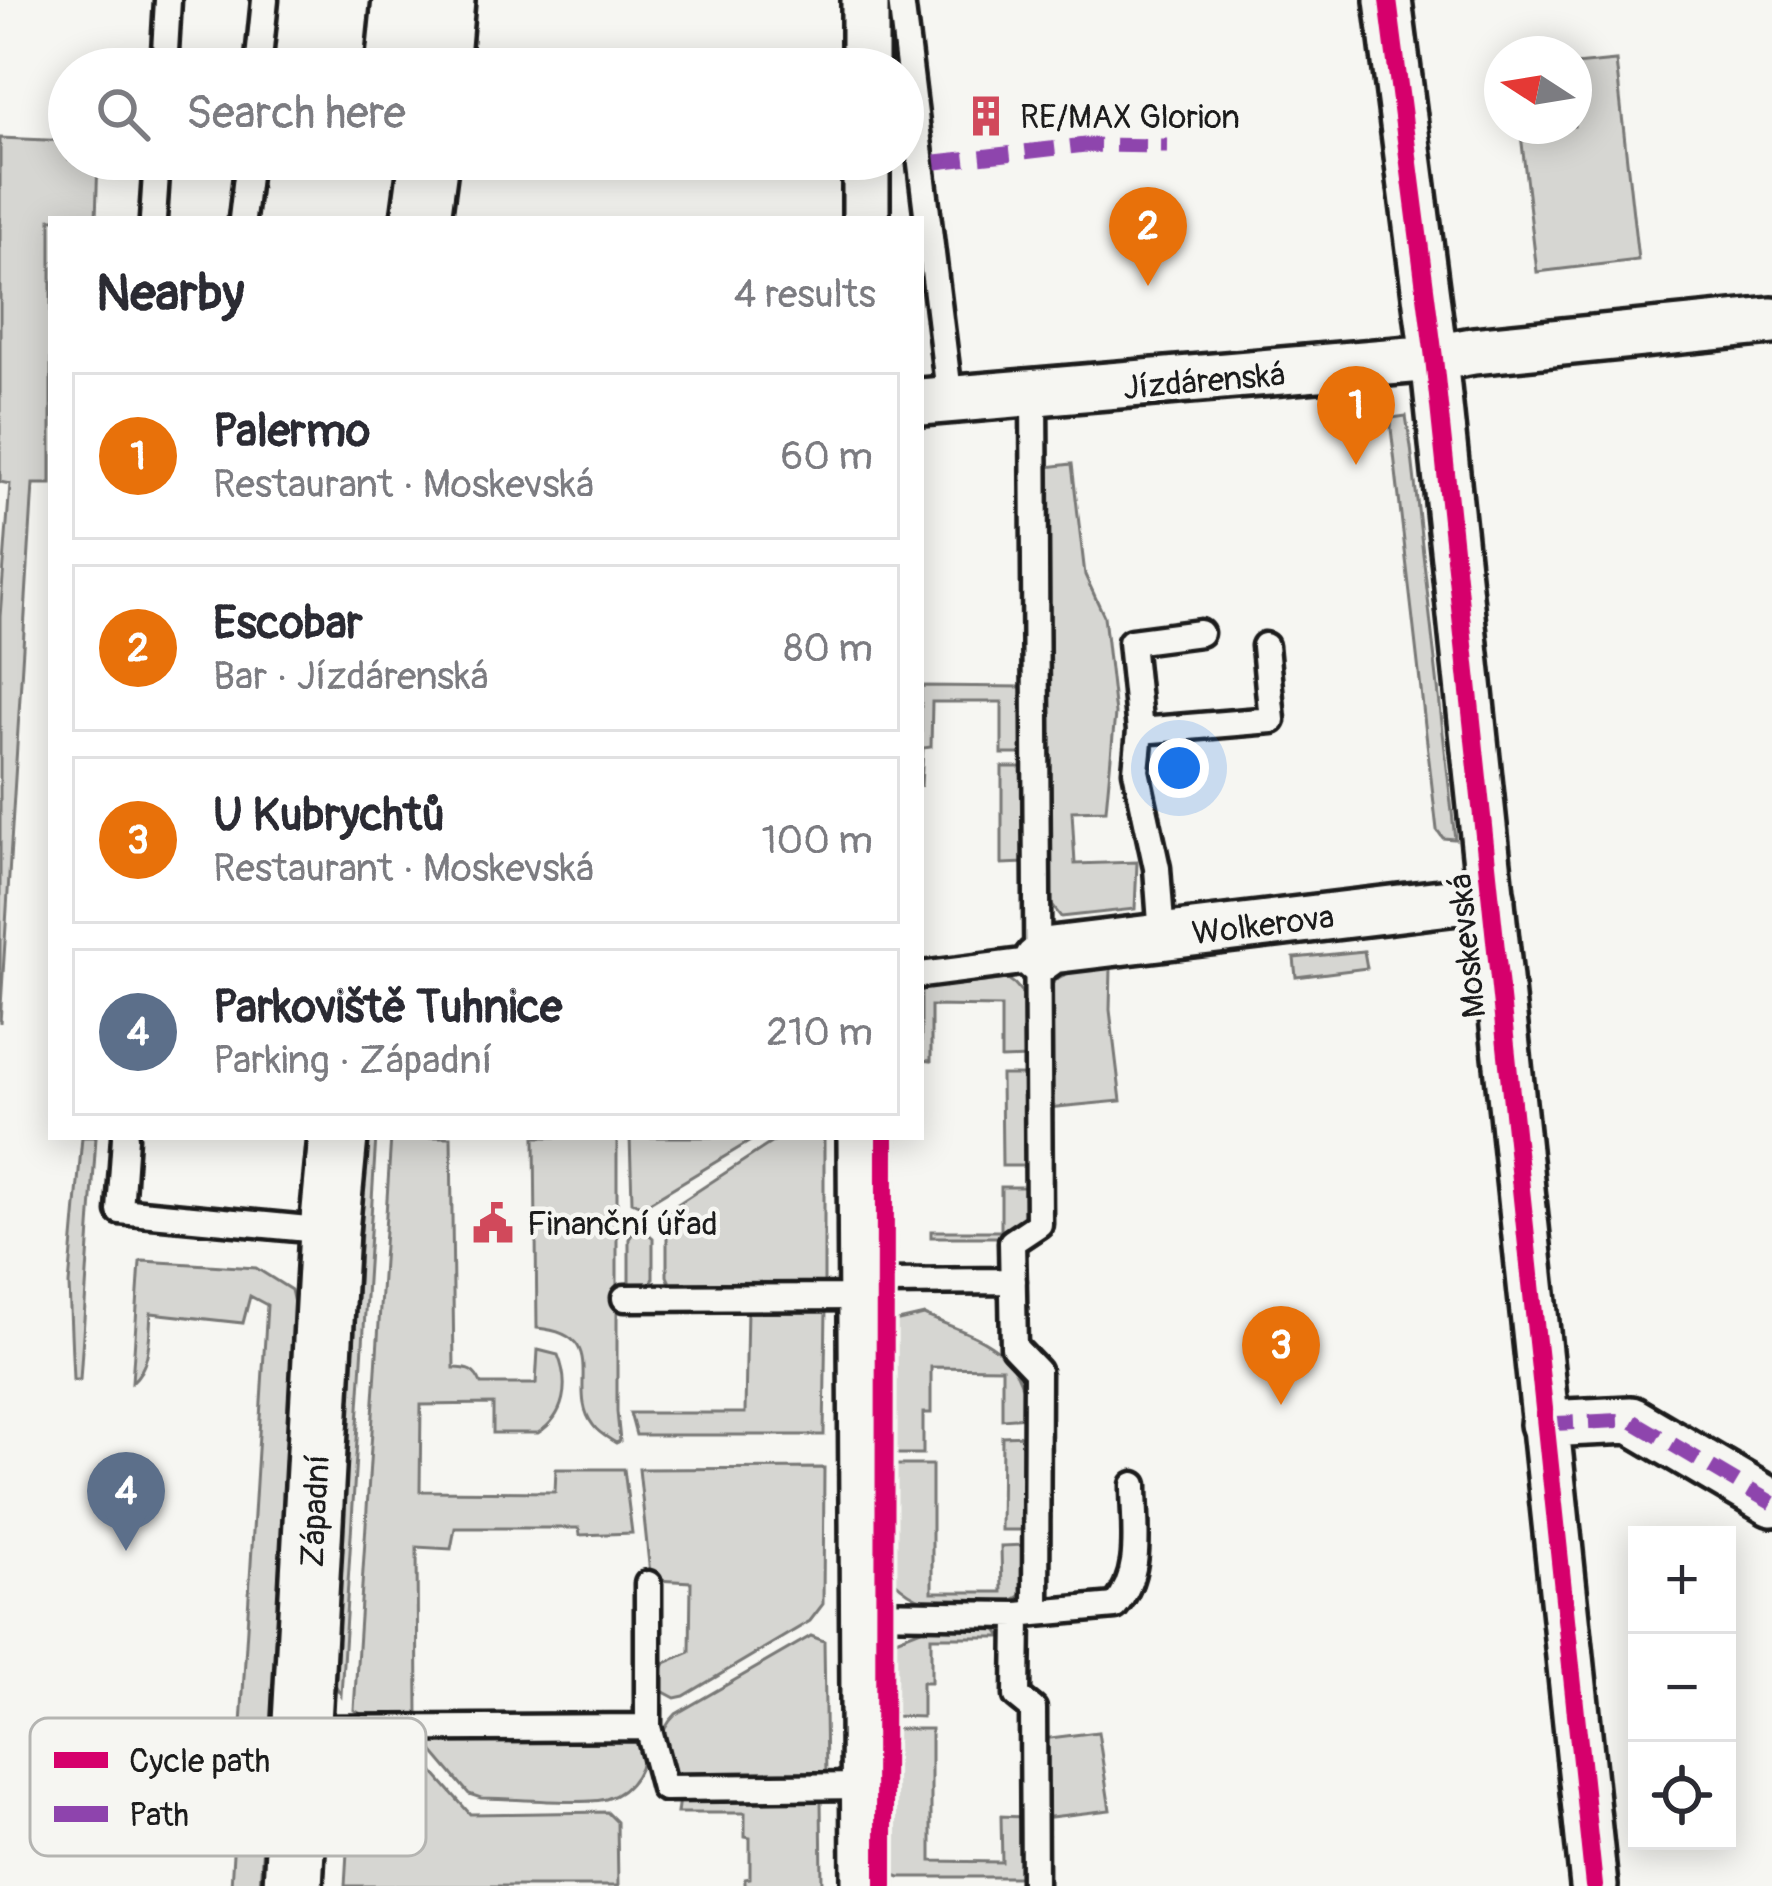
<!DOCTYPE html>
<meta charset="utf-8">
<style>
body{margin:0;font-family:Pangolin,sans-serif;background:#f7f7f7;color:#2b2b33}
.controls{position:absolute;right:36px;bottom:36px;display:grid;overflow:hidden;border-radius:0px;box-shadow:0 6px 30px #0003}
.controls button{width:108px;height:108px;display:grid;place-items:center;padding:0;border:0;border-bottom:3px solid #e1e1e2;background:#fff;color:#2b2b33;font:60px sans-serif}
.compass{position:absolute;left:1484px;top:36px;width:108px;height:108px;border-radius:50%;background:#fff;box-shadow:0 6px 30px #0003;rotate:282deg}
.you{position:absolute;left:1179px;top:768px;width:42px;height:42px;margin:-30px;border:9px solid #fff;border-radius:50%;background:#1a73e8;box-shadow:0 0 0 18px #1a73e833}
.badge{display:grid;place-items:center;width:78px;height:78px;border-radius:50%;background:#d1495b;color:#fff;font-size:39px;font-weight:700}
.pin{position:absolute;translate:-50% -99px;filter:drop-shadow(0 3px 6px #0008)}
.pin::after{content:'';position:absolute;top:63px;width:42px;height:36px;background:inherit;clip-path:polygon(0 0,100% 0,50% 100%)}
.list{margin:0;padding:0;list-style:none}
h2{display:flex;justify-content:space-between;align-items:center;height:156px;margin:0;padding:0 48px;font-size:51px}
h2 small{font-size:39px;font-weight:400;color:#7c7c81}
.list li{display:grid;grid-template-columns:78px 1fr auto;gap:36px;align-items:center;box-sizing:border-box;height:168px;margin:0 24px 24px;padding:0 24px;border:3px solid #e1e1e2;border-radius:0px}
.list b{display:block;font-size:45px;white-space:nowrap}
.list p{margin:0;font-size:39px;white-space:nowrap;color:#7c7c81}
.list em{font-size:39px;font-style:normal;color:#7c7c81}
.icon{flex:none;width:66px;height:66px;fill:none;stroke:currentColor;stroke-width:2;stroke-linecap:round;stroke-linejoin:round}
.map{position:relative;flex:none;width:1772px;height:1886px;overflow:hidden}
.search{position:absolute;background:#fff;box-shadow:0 6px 30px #0003;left:48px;top:48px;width:876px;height:132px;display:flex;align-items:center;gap:30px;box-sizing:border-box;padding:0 42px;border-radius:66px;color:#7c7c81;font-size:45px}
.panel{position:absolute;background:#fff;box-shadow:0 6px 30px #0003;left:48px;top:216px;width:876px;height:924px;border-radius:0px}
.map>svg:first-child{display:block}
.green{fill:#d6d6d2;stroke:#797977;stroke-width:3}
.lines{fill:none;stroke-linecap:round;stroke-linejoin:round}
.service-casing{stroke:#1c1c1c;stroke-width:33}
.minor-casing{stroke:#1c1c1c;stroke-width:54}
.tertiary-casing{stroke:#1c1c1c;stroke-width:66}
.service{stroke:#f6f6f2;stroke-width:24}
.minor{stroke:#f6f6f2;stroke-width:45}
.tertiary{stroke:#f6f6f2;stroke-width:57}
.quiet{stroke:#8e44ad;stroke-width:15;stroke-dasharray:30 15;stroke-linecap:butt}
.cycleway-casing{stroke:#f6f6f2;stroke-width:26}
.cycleway{stroke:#d6006c;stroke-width:18}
.labels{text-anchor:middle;stroke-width:9;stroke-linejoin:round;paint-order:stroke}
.poi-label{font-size:33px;fill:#1c1c1c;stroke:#f6f6f2;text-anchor:start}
.street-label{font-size:33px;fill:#1c1c1c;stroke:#f6f6f2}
.key{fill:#f6f6f2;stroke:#b5b5b2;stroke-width:3}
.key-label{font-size:33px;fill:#1c1c1c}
</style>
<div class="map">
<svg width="1772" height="1886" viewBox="0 0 1772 1886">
<rect width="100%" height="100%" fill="#f6f6f2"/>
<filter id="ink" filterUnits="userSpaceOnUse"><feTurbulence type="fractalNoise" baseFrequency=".00833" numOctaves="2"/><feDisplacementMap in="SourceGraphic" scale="24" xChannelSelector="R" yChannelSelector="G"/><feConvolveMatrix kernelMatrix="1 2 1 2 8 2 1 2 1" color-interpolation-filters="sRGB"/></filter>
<g filter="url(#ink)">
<path class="green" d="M1616,61l22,199 -101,12 -17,-146h54v-61z
M0,138l69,3v18h29l-2,60h-45v265h-18l-33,539v-406l10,-133 -10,-2z
M1406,416l5,31 44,392 -12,-1 -6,-8 -46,-402 1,-10z
M1072,464l13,111 19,41 11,98 -9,96 -34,1 3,53 62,-2 -2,47 -74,8 -14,-18 -1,-432z
M921,686l105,1 1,67h-25v-52h-70l-1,45 -8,1 -2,39z
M1002,767h25l-1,96 -24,1z
M1364,951l3,17 -71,9 -2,-19z
M1111,968l-1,42 11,91 -75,7 1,-117c13,-24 39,-20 64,-23z
M1008,979c27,16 19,51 20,79l-27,1v-52l-70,-1v55l-10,-1v-71z
M1001,1075h26v91h-25z
M82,1137h14l-16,243h-7l-4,-95z
M367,1137h9l-35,558 -8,-14z
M391,1137h60l3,231c14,0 21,2 27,16h55l2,-34 20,5c12,30 7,61 -20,78h-45v-29l-72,1 -1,86 135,1 1,-23h68l8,64 -52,2 -1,-7h-124l-4,21 -34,-2 1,169 -48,3 -16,-9z
M535,1137h82v275l3,29 -4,2c-8,-5 -18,-10 -23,-18 -28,-35 20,-90 -56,-97z
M630,1137h127l-114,69 -11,-5z
M780,1137h44v146l-153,2 -4,-9v-65z
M1001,1187h26l-1,27 -23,23h-72v-6h70z
M643,1229l10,9v47h-24v-46l5,-8z
M143,1261l113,7 35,22 8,35 -39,561h-29l36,-581 -17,-9 -7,27 -92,-10c-2,24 0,53 -19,69l8,-120z
M747,1308l79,1 -2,126h-188l-6,-22h115z
M924,1315c56,24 100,32 103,102l-25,2v-51l-71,-1v46h-8v41h-29v-132z
M1027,1435l-1,95h-25l1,-94z
M894,1465h38v127h70l-1,-46 25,-1c0,14 4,38 -4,49 -11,15 -79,12 -96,7 -13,-4 -24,-12 -33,-21z
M824,1468l-1,136 -13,17 -126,75 -9,2 -13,-7 -2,-18 5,-10 25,-11 1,-70 -35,-2 -6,-6 -11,-105z
M931,1625h63l8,12h-71v45h-9v35l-29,-1v-76z
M811,1636l13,5 2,135h-155c-10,-26 -17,-40 5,-62z
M893,1729h38v132l71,1 -1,-46 21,1 -1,60h-121l-8,-3z
M1098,1732l12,78 -68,8v-79z
M646,1739c-1,26 -13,52 -40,60 -20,6 -98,-1 -125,-1l-12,-4 -45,-53z
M405,1740l65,74 137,-2 10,10 1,64h-273l8,-136 10,-8z
M679,1798l142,2 1,86h-77v-7l5,-1v-40l-5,-1v-24h-68z"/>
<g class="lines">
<g class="service-casing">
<path id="service" d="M901,0l49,401
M164,69l4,-69
M258,69l7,-69
M153,219l4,-60
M242,219l7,-60
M1140,731l132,-11 -7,-74
M1162,937l-5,-69 -21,-97 4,-40 -9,-89 69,-9
M921,975l117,-15
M125,1137l-5,74 209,20
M625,1298l238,-1 21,-15 129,-1
M648,1584v143l16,61 201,-2
M863,1613l155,2
M1036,1613l79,-7c29,-34 19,-79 19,-121
M303,1729l345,-2
M1034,1886l-1,-177 -16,-13 1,-81 18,-2 1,-242 -23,-24 -2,-105 27,-18 -5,-829"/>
</g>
<g class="minor-casing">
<path id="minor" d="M865,0v69
M1388,0l46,358 160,1528
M866,159v60
M921,402l513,-44 39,-7 299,-30
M1038,960l14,-10 439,-53
M861,1137l4,749
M1544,1424l87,-4 141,83"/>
</g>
<g class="tertiary-casing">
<path id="tertiary" d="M395,69l7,-69
M439,69l6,-69
M421,219l8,-60
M293,1886l36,-655 9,-94"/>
</g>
<use href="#service" class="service"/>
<use href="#minor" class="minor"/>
<use href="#tertiary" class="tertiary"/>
<path class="quiet" d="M936,162l149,-17 82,1
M1544,1424l87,-4 141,83"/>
<g class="cycleway-casing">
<path id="cycleway" d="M1388,0l46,358 160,1528
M884,1886l1,-749"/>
</g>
<use href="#cycleway" class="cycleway"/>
</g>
</g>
<defs>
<g id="building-bare" transform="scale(3.24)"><path d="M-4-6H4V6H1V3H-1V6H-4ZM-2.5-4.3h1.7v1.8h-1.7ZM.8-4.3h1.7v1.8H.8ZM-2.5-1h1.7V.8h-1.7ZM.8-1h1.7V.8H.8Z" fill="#d1495b" stroke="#f6f6f2" stroke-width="2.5" paint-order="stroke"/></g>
<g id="civic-bare" transform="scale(3.24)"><path d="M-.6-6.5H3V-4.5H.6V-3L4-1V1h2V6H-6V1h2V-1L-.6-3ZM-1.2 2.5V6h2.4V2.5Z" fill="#d1495b" stroke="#f6f6f2" stroke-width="2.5" paint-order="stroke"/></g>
</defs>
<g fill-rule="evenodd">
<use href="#building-bare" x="986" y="116"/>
<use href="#civic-bare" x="493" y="1223"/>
</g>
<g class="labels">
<g class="poi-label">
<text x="1020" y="128">RE/MAX Glorion</text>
<text x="527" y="1235">Finanční úřad</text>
</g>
<g class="street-label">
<text transform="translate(1204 380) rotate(-5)" y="12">Jízdárenská</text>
<text transform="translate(1263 924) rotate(-7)" y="12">Wolkerova</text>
<text transform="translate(1466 946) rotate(-96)" y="12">Moskevská</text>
<text transform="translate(314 1511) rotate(-87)" y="12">Západní</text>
</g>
</g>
<rect x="30" y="1718" width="396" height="138" rx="18" class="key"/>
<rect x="54" y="1752" width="54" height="16" fill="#d6006c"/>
<rect x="54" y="1806" width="54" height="16" fill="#8e44ad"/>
<g class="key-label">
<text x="129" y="1772">Cycle path</text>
<text x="129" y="1826">Path</text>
</g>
</svg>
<div class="controls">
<button>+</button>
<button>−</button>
<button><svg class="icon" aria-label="locate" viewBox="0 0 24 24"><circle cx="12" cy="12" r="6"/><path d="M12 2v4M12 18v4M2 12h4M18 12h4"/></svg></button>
</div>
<svg class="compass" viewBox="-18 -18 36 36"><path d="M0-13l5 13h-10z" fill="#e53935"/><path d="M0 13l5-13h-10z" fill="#7c7c81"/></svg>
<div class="you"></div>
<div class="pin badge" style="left:1356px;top:465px;background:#e8710a">1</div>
<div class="pin badge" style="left:1148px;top:286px;background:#e8710a">2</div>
<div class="pin badge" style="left:1281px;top:1405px;background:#e8710a">3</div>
<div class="pin badge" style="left:126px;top:1551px;background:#5c6f8a">4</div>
<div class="search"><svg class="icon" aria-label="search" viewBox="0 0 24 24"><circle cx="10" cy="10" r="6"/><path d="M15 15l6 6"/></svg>Search here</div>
<section class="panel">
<h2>Nearby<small>4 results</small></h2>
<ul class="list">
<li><span class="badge" style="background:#e8710a">1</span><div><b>Palermo</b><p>Restaurant · Moskevská</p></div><em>60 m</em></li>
<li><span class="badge" style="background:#e8710a">2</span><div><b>Escobar</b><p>Bar · Jízdárenská</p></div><em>80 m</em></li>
<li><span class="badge" style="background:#e8710a">3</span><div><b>U Kubrychtů</b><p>Restaurant · Moskevská</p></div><em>100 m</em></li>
<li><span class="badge" style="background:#5c6f8a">4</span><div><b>Parkoviště Tuhnice</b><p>Parking · Západní</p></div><em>210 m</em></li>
</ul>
</section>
</div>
